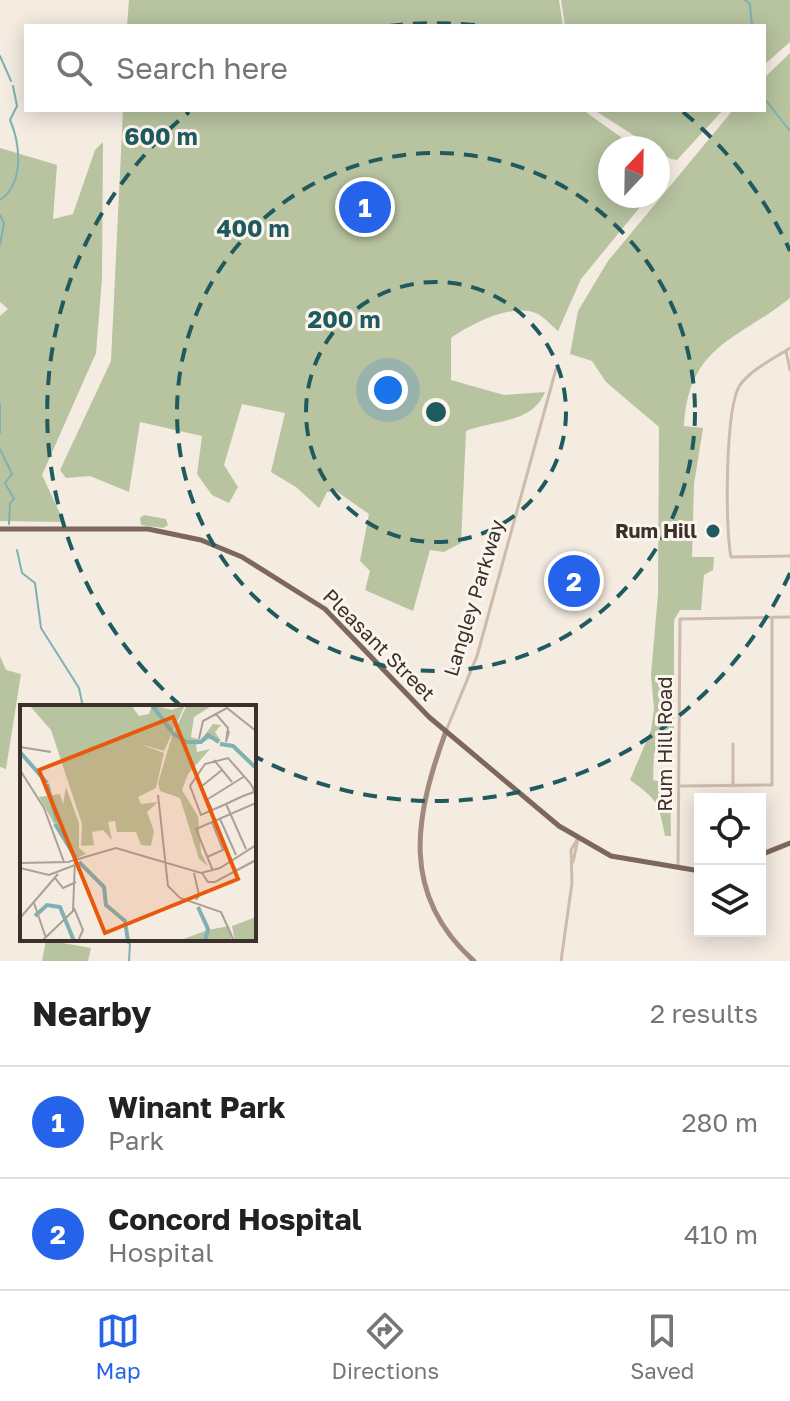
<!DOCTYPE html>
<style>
body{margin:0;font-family:"Golos Text",sans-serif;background:#f6f6f6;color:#222}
.controls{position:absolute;right:24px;bottom:24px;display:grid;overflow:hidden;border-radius:0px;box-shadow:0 4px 20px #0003}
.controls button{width:72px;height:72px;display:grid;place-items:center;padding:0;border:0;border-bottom:2px solid #e0e0e0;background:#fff;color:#222;font:40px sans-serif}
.compass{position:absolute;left:598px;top:136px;width:72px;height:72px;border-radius:50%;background:#fff;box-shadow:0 4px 20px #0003;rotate:22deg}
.you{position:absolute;left:388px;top:390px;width:28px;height:28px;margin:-20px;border:6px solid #fff;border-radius:50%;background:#1a73e8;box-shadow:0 0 0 12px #1a73e833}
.badge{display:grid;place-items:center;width:52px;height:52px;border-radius:50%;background:#2563eb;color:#fff;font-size:26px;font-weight:700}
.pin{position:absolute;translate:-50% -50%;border:4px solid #fff;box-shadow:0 2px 8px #0006}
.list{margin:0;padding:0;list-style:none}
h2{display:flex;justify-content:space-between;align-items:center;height:104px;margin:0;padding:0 32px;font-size:34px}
h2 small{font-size:26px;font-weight:400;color:#767676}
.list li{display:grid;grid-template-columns:52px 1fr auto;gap:24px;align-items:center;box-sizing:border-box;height:112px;padding:0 32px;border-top:2px solid #e0e0e0}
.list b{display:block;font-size:30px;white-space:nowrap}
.list p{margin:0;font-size:26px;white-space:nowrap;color:#767676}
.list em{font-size:26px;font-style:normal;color:#767676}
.icon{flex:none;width:44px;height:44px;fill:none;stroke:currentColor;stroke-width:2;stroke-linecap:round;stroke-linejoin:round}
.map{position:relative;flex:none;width:790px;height:961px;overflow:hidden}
.search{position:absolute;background:#fff;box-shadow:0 4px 20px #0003;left:24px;right:24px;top:24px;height:88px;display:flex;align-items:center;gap:20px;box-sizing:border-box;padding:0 28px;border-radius:0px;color:#767676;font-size:30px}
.sheet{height:328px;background:#fff}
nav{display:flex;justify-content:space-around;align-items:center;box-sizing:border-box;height:112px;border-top:2px solid #e0e0e0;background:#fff;font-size:22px;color:#767676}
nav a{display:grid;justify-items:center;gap:4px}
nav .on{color:#2563eb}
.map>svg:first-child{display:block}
.green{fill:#b8c4a0}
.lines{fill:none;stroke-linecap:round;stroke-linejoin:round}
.stream{stroke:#7fb0b2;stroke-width:2}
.street{stroke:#cdbbac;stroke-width:3}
.secondary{stroke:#a18a7d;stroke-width:5}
.primary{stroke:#7d675c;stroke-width:5}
.ring{fill:none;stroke:#1f5a5e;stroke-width:4;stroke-dasharray:14 10}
.poi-dot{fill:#1f5a5e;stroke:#fbf5ee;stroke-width:3}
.labels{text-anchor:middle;stroke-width:6;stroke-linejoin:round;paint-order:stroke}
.poi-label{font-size:20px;font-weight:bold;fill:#3b302b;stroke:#fbf5ee;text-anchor:end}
.street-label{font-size:20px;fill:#3b302b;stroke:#fbf5ee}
.inset-river{fill:none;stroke:#7fb0b2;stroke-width:4}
.inset-road{fill:none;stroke:#aaa098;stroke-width:2}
.view{fill:#e8590c;fill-opacity:0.15;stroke:#e8590c;stroke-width:4}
.inset-edge{fill:none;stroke:#3b302b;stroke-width:4}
.centre{fill:#1f5a5e;stroke:#fbf5ee;stroke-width:4}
.ring-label{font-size:24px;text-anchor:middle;font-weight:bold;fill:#1f5a5e;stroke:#fbf5ee;stroke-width:6;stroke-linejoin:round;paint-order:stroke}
</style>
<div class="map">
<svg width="790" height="961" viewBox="0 0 790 961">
<rect width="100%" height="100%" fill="#f4ebe1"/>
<path class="green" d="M129,0h430l4,26h-436z
M561,0h229v42l-26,23v-39h-199z
M790,53v245c-54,43 -101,47 -106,128l19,2 -9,56 -2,73h22l-1,13 -9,5 -3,35h-21l-6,10v131l-20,2 -1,27 17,4 1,52h-6c-6,-33 -8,-37 -35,-56l21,-50 3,-21 -3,-34 7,-81 1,-167 -53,-45 -14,-21 -22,-7 8,-43 30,-50 125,-151h31v-32z
M123,110h460l53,38h-26v48h39l-68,83 -23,52c-6,-5 -13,-13 -20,-17 -25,-12 -67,10 -87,24v42l53,15 41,-3c-12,31 -50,28 -79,39l-5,112 -17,9 -14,-2 -17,61 -48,-21 5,-19 -10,-10 9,-47 -33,-23 -9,1 -8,16 -23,-21 -25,-15 14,-59 -43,-9 -18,61 14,22 -9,16 -17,-8 -15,-21 5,-38 -62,-14 -11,70 -39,-16 -24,2 -6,-8 51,-109z
M594,110h129l-46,50 -6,-1z
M103,142l-1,136 -6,75 -54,122 22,47 -64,-1v-205l8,-7 -8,-7v-154l57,17 -4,54 20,-5 22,-64z
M144,515l22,4 2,6 -5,3 -22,-3 -1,-7z
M0,656l6,14 15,4 -15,95 -6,-2z
M46,940l45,8 -3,13h-46z"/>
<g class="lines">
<path class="stream" d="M745,0l5,4 2,22
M0,56l11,25
M764,98l26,33
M0,200c25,-17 20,-57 10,-80l7,-14 -4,-20
M0,215l4,8 -4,22
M0,405v28
M0,449l12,25 -7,9 9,16 -4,4 -1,21
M17,550l5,23 13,10 6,45 38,60 4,19
M121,939l9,5 -1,17"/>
<path class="street" d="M790,348c-17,11 -38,21 -50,37 -15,22 -15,144 -9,172l59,-1
M786,351l4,19
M446,731l31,-75 79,-287
M680,786l92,-1v-167
M733,786v-42
M573,862l5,-23
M678,868l2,-249 110,-2
M561,961l11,-78 -1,-33 7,-12"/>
<path class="secondary" d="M446,731c-31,85 -47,163 28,230"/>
<path class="primary" d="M0,529h148l53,11 41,17 83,52 104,108 130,109 52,30 89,15
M760,855l30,-12"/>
</g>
<g class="ring">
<circle cx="436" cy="412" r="130"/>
<circle cx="436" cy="412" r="259"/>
<path d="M790 573A389 389 0 0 1 256 757M181 706A389 389 0 0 1 189 112M389 26A389 389 0 0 1 483 26M683 112A389 389 0 0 1 790 251"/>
</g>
<circle class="poi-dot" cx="713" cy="531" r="8"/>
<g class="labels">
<g class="poi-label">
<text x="697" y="538">Rum Hill</text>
</g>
<g class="street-label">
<text transform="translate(474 598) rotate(-73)" y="7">Langley Parkway</text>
<text transform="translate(379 645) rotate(45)" y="7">Pleasant Street</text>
<text transform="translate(665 744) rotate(-90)" y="7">Rum Hill Road</text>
</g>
</g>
<g transform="translate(20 705)">
<rect width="236" height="236" fill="#f4ebe1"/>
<path d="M9,0h102l8,11 10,-2 3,-9 20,5 13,-5 -21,46 -24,-7 24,9 -8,35 -18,9 3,7 17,-2 -11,10 7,19 -3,15 -10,-1 -5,-13h-19l-2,-11 -7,1 4,18 -9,-10 -11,2 2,13 -13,1 1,-22 -31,-94zM167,0h26l-19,12 -3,20 10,3 12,-16 8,1 -6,7 6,9 -9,-3 -16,7 1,7 13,-3 -22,25 -6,16 16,26 3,37 7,13 -9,-7 -19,-61 -20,-7 -2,-8 14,-47zM46,82l13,36v25l7,6 -12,5 -35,-62 21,-3 3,10zM236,212v24h-21l-3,-15zM209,221l3,15h-54l30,-11z" fill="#b8c4a0"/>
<path class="inset-river" d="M132,0l20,27M152,28l15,9h14l7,-7 11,7M200,39l13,2 23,22M0,47l27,31M27,79l10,37M35,119l21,34M59,157l25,25 2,18 19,16 3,20M178,202l10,22 -3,12M15,211l12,-11 13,2 14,34"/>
<path class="inset-road" d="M196,9l12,14 -2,14 3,-11M179,34l4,-18 24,-13 29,23M0,42l31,5M194,55l18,22M0,65l24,38 20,54M176,71l16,34M182,81l20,-16M236,86l-2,1 -11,4 -17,8 -25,11 -11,-29 15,-22 23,-6 22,25 3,5 1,4 2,4M138,90l10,91 12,12 41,14 13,29M188,94l37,-23M206,99l20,45M200,114l16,36M187,152l16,-7 -11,-28M0,158l48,-1 48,-14 85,25 19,-5 36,-23M0,163l29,7 26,-10M193,166l-17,-42 60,-26M174,168l5,22 -3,5M182,168l6,9h7l41,-22M35,173l8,10 13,-6M14,198l12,35M54,203l9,22 -5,11M0,213l38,-44M22,236l31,-30 2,-51"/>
<path class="view" d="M153,12l65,162 -133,54 -66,-163z"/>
<rect width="236" height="236" class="inset-edge"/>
</g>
<circle cx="436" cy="412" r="12" class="centre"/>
<g class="ring-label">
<text x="161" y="145">600 m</text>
<text x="253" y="237">400 m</text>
<text x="344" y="328">200 m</text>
</g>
</svg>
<div class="controls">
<button><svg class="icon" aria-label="locate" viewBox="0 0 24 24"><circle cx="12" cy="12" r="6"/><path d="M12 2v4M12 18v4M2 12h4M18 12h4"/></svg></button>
<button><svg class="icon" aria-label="layers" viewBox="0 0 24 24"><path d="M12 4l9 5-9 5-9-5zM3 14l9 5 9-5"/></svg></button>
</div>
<svg class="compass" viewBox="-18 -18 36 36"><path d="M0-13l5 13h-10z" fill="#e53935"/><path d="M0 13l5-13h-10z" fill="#767676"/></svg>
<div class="you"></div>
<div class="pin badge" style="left:365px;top:207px">1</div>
<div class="pin badge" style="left:574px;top:581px">2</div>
<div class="search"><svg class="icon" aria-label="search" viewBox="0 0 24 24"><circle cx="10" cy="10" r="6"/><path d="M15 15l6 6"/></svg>Search here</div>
</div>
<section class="sheet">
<h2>Nearby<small>2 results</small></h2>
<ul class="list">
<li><span class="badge">1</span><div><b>Winant Park</b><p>Park</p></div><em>280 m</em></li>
<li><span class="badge">2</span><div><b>Concord Hospital</b><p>Hospital</p></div><em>410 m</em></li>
</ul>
</section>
<nav>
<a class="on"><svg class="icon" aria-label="map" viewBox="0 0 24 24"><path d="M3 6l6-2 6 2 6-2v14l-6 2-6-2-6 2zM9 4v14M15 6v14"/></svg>Map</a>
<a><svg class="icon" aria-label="directions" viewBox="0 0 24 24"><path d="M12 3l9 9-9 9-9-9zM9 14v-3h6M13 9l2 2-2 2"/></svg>Directions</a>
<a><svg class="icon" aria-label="saved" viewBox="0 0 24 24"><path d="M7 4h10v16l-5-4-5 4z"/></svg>Saved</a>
</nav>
